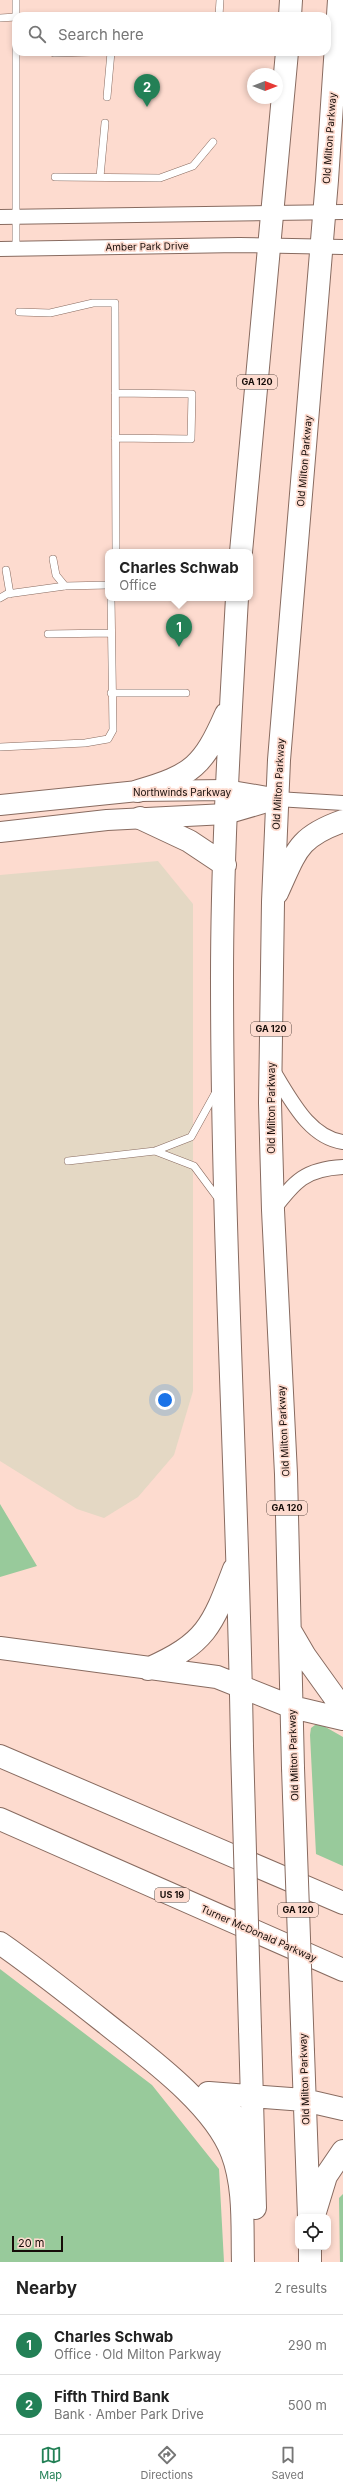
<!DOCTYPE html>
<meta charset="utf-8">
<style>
body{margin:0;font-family:Inter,sans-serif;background:#f6f6f6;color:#222}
.controls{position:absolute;right:12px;bottom:12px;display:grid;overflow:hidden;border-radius:8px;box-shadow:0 2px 6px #0003}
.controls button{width:36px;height:36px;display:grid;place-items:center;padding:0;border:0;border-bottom:1px solid #e0e0e0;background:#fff;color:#222;font:20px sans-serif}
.compass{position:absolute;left:247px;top:68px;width:36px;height:36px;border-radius:50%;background:#fff;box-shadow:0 2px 6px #0003;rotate:90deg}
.scale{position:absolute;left:12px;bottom:10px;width:51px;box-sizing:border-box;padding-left:4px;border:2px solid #160c08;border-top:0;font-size:11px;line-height:14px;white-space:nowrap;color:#160c08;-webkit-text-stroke:3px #fddbcf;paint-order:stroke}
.you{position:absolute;left:165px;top:1400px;width:14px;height:14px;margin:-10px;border:3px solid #fff;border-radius:50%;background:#1a73e8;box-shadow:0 0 0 6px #1a73e833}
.badge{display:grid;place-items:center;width:26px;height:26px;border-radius:50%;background:#238056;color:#fff;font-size:13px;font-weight:700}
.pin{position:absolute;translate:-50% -33px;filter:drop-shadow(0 1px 2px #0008)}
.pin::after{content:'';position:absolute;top:21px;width:14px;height:12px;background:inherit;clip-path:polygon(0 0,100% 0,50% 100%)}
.popup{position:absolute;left:105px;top:549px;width:148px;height:52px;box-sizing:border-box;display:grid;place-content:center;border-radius:8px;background:#fff;filter:drop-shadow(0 1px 3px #0005);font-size:13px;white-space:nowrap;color:#767676}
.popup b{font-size:15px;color:#222}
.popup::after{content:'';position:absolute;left:50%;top:100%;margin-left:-8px;border:8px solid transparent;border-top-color:#fff}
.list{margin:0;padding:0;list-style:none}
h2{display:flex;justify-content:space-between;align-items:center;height:52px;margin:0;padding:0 16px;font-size:17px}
h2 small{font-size:13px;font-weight:400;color:#767676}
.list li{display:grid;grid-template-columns:26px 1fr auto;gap:12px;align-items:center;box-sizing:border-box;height:60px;padding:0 16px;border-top:1px solid #e0e0e0}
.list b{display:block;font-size:15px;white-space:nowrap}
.list p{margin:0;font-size:13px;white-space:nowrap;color:#767676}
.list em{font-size:13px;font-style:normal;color:#767676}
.icon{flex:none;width:22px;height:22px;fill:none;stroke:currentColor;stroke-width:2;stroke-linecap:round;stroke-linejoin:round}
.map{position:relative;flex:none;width:343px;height:2262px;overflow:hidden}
.search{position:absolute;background:#fff;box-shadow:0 2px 6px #0003;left:12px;right:12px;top:12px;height:44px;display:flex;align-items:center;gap:10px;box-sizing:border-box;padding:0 14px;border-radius:12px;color:#767676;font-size:15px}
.sheet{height:172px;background:#fff}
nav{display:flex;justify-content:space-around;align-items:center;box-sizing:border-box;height:56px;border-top:1px solid #e0e0e0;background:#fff;font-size:11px;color:#767676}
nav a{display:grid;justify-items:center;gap:2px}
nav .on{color:#238056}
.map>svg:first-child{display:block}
.education{fill:#e4d8c4}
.green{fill:#98ca9b}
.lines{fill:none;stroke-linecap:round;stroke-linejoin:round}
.lane-casing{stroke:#886b60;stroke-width:8}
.street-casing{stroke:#886b60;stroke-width:16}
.secondary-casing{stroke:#886b60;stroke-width:22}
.highway-casing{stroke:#886b60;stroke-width:24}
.lane{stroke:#fff;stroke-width:7}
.street{stroke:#fff;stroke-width:14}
.secondary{stroke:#fff;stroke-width:20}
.highway{stroke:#fff;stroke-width:22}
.highway-bridge-casing{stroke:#886b60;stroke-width:24;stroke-linecap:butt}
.highway-bridge{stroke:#fff;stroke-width:22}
.labels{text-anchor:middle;stroke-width:3.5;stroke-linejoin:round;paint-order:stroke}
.shield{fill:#fddbcf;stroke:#5b4a44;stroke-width:1}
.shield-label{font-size:9px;font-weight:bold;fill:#160c08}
.street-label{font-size:10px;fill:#160c08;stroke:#fddbcf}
</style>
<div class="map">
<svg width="343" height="2262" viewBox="0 0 343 2262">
<rect width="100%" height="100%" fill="#fddbcf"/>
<path class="education" d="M158,861l35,43v487l-19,64 -36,42 -34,21 -27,-9 -77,-48v-586z"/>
<path class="green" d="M0,1504l37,62 -37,11z
M315,1725h7l21,12v129l-27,-12 -6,-119 1,-7z
M0,1969l152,116 67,84 5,93h-224z
M343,2194v68h-3l-1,-64z"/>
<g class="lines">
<g class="lane-casing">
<path id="lane" d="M16,16v-16
M219,16l1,-16
M0,18l16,-1
M127,52h33
M54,53l37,-1
M107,97l4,-45
M55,177l105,1 33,-12 20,-24
M100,177l5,-54
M16,248v-210
M19,312l31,1 43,-10h22l1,249
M115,393l77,1 -1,45 -76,-1
M53,559l3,16 9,11
M6,570l4,24
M0,598l7,-4 58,-8 43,-1
M48,634l62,-1
M111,693h75
M0,747l85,-4 23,-4 5,-9 -2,-132
M155,1151l39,15 26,35
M68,1161l87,-10 36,-14 26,-47"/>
</g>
<g class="street-casing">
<path id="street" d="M0,217l343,-5
M0,249l239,-4 104,2
M277,799l66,4
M271,1068c18,27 36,69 72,74
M273,1210c22,-29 32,-41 70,-43"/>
</g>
<g class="secondary-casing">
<path id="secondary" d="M0,805l138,-14 88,-1 47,8
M0,832l107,-12 119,-6 51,-15"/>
</g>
<g class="highway-casing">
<path id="highway" d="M290,16l1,-16
M241,552l46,-500
M237,598c-7,127 -15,254 -15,381 0,255 16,511 20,767
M138,791c55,-16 65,-25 88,-77
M140,818l49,23 36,24
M277,893c19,-41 20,-56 66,-72
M291,1632l14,24 38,53
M0,1648l217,29 75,30 51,12
M148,1669c58,-26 64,-42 86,-100
M0,1756l343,147
M293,1768l-7,-294 -13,-264 -3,-107 3,-201 6,-142 48,-580 12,-180
M0,1819l343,151
M0,1943c36,25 70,52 104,79 41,33 109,81 128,131 13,34 10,74 11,109
M250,2029l5,179
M303,2052l6,165
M208,2093c19,12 38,33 44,55
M209,2093l95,7 39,9
M315,2212l11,-36 17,-25
M310,2247v15"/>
</g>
<use href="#lane" class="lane"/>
<use href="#street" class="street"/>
<use href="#secondary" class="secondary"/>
<use href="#highway" class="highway"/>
<g class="highway-bridge-casing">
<path id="highway-bridge" d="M242,1746l8,283
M293,1768l10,284"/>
</g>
<use href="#highway-bridge" class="highway-bridge"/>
</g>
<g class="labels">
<g class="shield">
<rect x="237" y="375" width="40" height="14" rx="3"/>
<rect x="251" y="1022" width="40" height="14" rx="3"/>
<rect x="267" y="1501" width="40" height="14" rx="3"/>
<rect x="155" y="1888" width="34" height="14" rx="3"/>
<rect x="278" y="1903" width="40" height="14" rx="3"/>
</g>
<g class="shield-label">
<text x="257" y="385">GA 120</text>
<text x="271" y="1032">GA 120</text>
<text x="287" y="1511">GA 120</text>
<text x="172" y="1898">US 19</text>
<text x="298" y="1913">GA 120</text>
</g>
<g class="street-label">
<text transform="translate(329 138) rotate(-86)" y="4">Old Milton Parkway</text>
<text transform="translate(147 246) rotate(-1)" y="4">Amber Park Drive</text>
<text transform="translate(304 461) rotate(-85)" y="4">Old Milton Parkway</text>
<text transform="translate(278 784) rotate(-87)" y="4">Old Milton Parkway</text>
<text x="182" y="796">Northwinds Parkway</text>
<text transform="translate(271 1108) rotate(-90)" y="4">Old Milton Parkway</text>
<text transform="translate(283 1431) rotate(-93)" y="4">Old Milton Parkway</text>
<text transform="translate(293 1755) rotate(-92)" y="4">Old Milton Parkway</text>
<text transform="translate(259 1933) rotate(24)" y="4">Turner McDonald Parkway</text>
<text transform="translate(304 2079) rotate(-92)" y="4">Old Milton Parkway</text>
</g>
</g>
</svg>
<div class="controls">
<button><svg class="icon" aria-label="locate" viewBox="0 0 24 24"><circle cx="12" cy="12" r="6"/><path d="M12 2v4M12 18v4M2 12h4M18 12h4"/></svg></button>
</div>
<svg class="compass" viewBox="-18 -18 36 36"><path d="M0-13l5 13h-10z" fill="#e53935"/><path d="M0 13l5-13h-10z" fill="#767676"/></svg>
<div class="scale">20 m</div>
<div class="you"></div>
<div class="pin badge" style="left:179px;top:647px">1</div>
<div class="popup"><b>Charles Schwab</b>Office</div>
<div class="pin badge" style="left:147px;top:107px">2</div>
<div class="search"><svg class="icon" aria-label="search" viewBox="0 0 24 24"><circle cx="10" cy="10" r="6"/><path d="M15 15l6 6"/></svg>Search here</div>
</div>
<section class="sheet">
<h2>Nearby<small>2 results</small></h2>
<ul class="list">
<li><span class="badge">1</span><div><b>Charles Schwab</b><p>Office · Old Milton Parkway</p></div><em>290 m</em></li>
<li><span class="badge">2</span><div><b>Fifth Third Bank</b><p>Bank · Amber Park Drive</p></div><em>500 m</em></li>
</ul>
</section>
<nav>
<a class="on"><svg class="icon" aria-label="map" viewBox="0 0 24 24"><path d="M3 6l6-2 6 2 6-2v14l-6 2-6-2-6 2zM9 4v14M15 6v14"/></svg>Map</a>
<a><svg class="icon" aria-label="directions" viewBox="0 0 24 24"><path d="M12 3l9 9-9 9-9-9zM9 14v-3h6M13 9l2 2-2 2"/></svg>Directions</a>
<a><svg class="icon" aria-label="saved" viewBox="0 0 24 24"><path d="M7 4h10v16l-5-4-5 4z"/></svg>Saved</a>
</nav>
